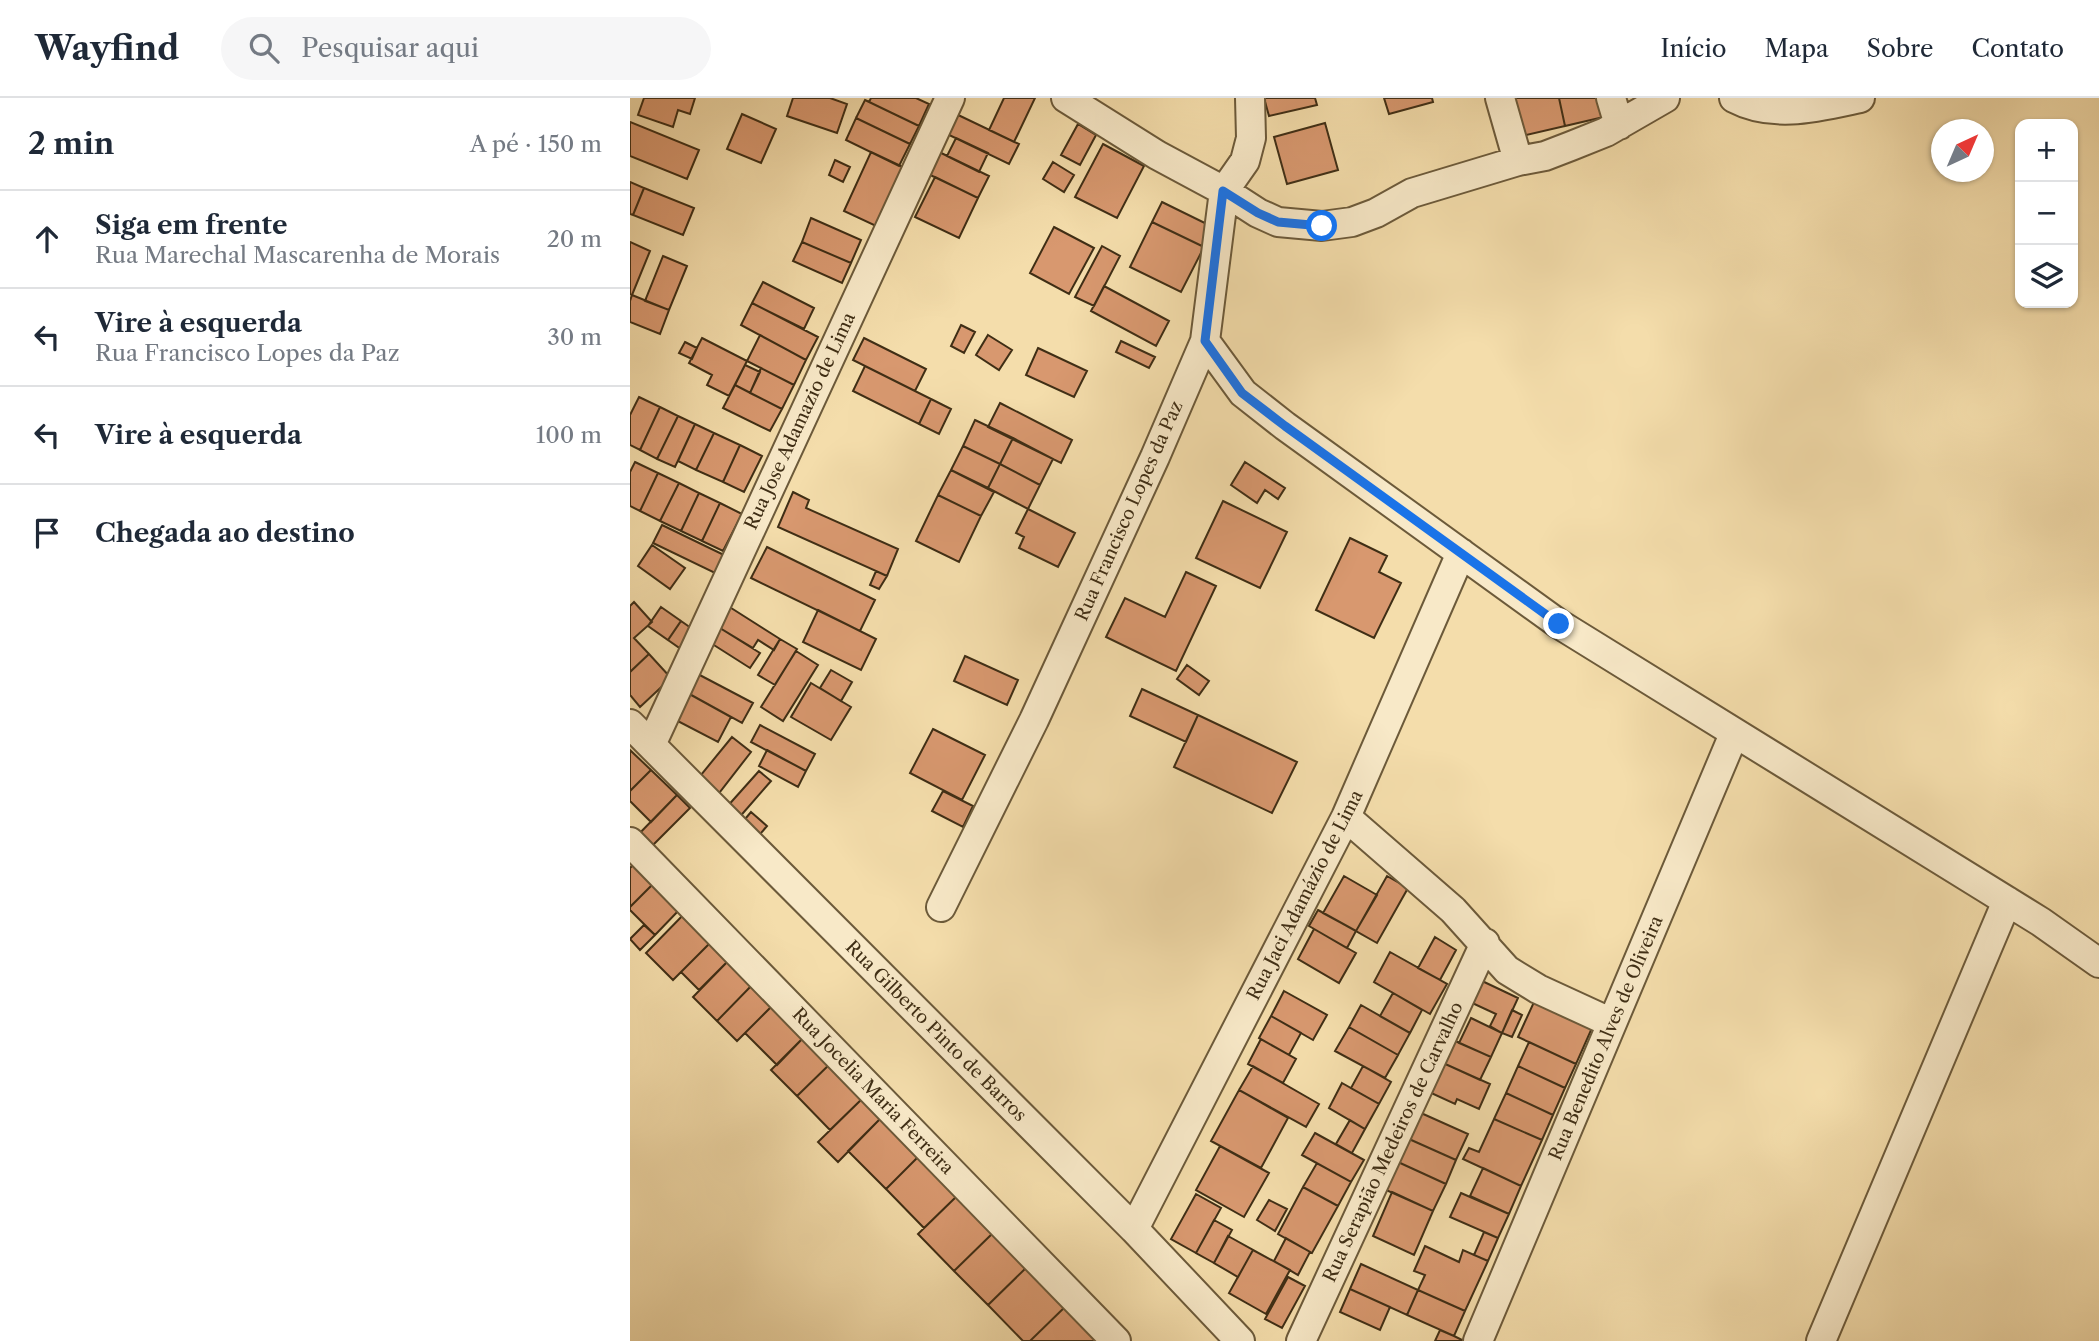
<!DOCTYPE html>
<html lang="pt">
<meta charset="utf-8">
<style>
body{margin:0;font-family:"Libre Caslon Text",serif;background:#f6f6f7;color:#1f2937}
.controls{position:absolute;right:21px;top:21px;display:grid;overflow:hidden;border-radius:14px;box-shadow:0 2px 5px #0004}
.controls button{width:63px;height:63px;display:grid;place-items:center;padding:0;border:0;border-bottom:2px solid #e0e1e3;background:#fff;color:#1f2937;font:35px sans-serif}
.compass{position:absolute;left:1301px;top:21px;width:63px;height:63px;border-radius:50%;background:#fff;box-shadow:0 2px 5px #0004;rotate:44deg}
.stop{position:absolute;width:21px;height:21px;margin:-16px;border:5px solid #1a73e8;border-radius:50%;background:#fff}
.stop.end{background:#1a73e8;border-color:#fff;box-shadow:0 2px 7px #0008}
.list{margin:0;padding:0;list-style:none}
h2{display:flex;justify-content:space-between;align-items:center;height:91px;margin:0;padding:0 28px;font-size:30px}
h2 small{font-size:23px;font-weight:400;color:#747a83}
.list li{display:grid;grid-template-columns:46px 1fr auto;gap:21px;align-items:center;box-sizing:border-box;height:98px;padding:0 28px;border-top:2px solid #e0e1e3}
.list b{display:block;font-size:26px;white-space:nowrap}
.list p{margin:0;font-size:23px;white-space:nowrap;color:#747a83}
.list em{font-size:23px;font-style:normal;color:#747a83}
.icon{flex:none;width:38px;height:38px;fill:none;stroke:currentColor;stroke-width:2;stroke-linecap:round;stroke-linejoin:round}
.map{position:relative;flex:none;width:1469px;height:1243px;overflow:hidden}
header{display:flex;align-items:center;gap:42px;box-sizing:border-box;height:98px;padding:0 35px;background:#fff;border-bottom:2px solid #e0e1e3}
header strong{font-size:33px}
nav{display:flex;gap:38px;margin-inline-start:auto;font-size:24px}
.search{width:490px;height:63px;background:#f6f6f7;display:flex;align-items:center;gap:18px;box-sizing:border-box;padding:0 24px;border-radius:38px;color:#747a83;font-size:26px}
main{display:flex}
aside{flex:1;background:#fff}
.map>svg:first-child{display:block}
.building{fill:#d8986f;stroke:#3f2e15;stroke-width:2}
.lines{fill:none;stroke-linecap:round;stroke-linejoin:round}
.street-casing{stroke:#6c5a3a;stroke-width:32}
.street{stroke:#f8e9c8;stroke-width:28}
.route{stroke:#1a73e8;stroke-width:9}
.labels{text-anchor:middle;stroke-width:5;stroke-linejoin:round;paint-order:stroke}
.street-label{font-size:18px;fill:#3f2e15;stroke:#f8e9c8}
</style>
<header>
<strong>Wayfind</strong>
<div class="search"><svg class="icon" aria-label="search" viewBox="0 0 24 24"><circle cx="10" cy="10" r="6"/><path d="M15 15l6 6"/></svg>Pesquisar aqui</div>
<nav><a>Início</a><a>Mapa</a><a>Sobre</a><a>Contato</a></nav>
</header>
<main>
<aside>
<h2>2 min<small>A pé · 150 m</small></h2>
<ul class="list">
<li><svg class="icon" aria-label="ahead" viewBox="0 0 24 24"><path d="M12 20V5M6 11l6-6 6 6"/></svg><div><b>Siga em frente</b><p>Rua Marechal Mascarenha de Morais</p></div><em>20 m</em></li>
<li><svg class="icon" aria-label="left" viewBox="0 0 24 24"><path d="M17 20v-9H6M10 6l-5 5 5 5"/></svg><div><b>Vire à esquerda</b><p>Rua Francisco Lopes da Paz</p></div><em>30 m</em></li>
<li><svg class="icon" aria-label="left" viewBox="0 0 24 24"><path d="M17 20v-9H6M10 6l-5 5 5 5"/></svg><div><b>Vire à esquerda</b></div><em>100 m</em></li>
<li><svg class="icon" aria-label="arrive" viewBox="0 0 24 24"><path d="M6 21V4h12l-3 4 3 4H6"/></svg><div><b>Chegada ao destino</b></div></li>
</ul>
</aside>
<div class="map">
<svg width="1469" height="1243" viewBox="0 0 1469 1243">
<rect width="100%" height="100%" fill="#f4ddab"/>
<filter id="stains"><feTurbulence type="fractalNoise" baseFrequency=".00286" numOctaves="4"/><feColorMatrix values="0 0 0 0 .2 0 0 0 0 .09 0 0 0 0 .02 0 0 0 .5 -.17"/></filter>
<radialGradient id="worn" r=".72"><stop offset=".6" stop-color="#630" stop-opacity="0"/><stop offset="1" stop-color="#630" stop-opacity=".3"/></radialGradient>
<path class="building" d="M14,0h51l-5,16 -12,-4 -5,17 -35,-12z
M163,0h37l17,6 -10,29 -50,-17z
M241,0h45l13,6 -10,22 -50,-24z
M374,0h31l-21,44 -25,-12z
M634,0h51l2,7 -48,11z
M754,0h48l1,4 -44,12z
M872,0h57l6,28 -52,12z
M929,0h45l4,18 -43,10z
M235,2l54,26 -9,18 -54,-26z
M324,15l65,31 -10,20 -64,-31z
M112,16l34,15 -15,34 -34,-14z
M226,20l54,26 -11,22 -53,-26z
M0,24l69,28 -12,29 -57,-23z
M695,25l13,47 -51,14 -13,-47z
M448,26l18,11 -16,30 -19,-10z
M326,40l32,15 -9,19 -32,-16z
M473,46l41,22 -27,52 -42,-21z
M307,53l52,25 -11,22 -52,-25z
M241,54l32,15 -27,59 -32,-15z
M205,62l15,7 -7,15 -14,-7z
M423,64l21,13 -10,17 -21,-13z
M305,79l43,21 -19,40 -44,-21z
M0,84l14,6 -11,27 -3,-1z
M14,90l50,20 -11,27 -50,-20z
M532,104l51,25 -9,20 -52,-25z
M181,120l50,22 -10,23 -49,-21z
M522,124l52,25 -23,45 -51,-25z
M424,129l40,21 -25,46 -39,-21z
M0,144l20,9 -18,44 -2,-1z
M172,144l49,21 -9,20 -49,-22z
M472,148l18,10 -26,50 -19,-9z
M33,158l24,10 -18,44 -24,-9z
M133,184l51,26 -10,21 -52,-26z
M474,188l65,35 -13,25 -65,-35z
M2,197l37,15 -9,24 -30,-12v-21z
M122,205l66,34 -12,23 -65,-35z
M331,227l14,7 -11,21 -13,-7z
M130,237l46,25 -12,25 -47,-24z
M358,237l24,15 -13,20 -23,-15z
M72,240l45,23 -18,35 -22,-11 5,-10 -23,-12z
M234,240l62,31 -11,22 -62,-31z
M491,243l34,16 -6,11 -33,-16z
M55,244l12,6 -5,11 -13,-6z
M408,250l49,23 -13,26 -48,-22z
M115,267l15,7 -10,21 -15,-8z
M235,268l66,33 -12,25 -66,-33z
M131,270l33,17 -12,24 -32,-16z
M105,287l47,24 -12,22 -47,-23z
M9,299l21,10 -20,43 -10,-5v-30z
M301,301l20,10 -12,25 -20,-10z
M370,305l72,37 -11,23 -73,-36z
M30,309l18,9 -21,43 -17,-9z
M48,318l17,8 -20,43 -18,-8z
M345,322l38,18 -13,26 -37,-18z
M65,326l19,9 -18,37 -18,-9z
M84,335l26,12 -17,37 -27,-12z
M383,340l40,21 -13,26 -40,-21z
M110,347l22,11 -18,36 -21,-10z
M333,348l37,18 -12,24 -37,-18z
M5,364l23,11 -18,38 -10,-5v-34z
M615,364l40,26 -7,11 -13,-9 -8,13 -26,-18z
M370,366l40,21 -12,24 -40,-21z
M321,372l43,22 -13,24 -43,-21z
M28,375l21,10 -19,38 -20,-10z
M49,385l20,10 -18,38 -21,-10z
M163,394l16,8 -3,8 92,41 -11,27 -109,-49z
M69,395l21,10 -18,38 -21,-10z
M308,397l43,21 -22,46 -43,-21z
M593,403l64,31 -27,56 -64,-30z
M90,405l22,11 -19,37 -21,-10z
M398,411l47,24 -17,34 -39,-19 5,-11 -8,-4z
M32,427l62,30 -9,18 -62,-30z
M720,440l37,18 -8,16 22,11 -27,55 -58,-28z
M22,447l33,23 -15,21 -32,-23z
M137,449l108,53 -15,31 -109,-53z
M246,473l11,5 -8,13 -9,-4z
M556,474l30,14 -40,85 -70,-34 19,-39 40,19z
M4,504l18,20 -18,16 15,16 -19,18v-66z
M98,508l52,33 -6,11 -16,-10 -5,8 -38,-23z
M31,509l20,14 -13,19 -20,-14z
M188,512l58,29 -15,31 -58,-28z
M51,523l20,14 -13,19 -20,-14z
M85,527l45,28 -10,15 -44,-28z
M150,541l17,10 -22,36 -17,-10z
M166,553l22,14 -35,56 -22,-14z
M19,556l22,24 -31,29 -10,-12v-23z
M335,558l53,24 -11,25 -53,-24z
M557,567l22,16 -10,14 -22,-16z
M201,572l21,12 -11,19 -21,-13z
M64,574l59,31 -11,20 -58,-32z
M181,585l40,24 -20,33 -40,-23z
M512,591l56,26 -12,27 -56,-26z
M54,593l47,26 -13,25 -48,-25z
M568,617l99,47 -25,51 -98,-46z
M130,627l55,29 -9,17 -55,-29z
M303,631l52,26 -23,45 -52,-27z
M102,639l19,15 -35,45 -20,-16z
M0,652l21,20 -21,21z
M137,652l39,21 -8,16 -39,-21z
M21,672l26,25 -26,27 -21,-21v-10z
M129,673l12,10 -34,39 -12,-11z
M313,693l30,15 -10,21 -31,-16z
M47,697l13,13 -45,45 -13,-12z
M121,714l16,14 -11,13 -16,-14z
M6,764l20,19 -26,26v-39z
M714,778l33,19 -21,36 -33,-18z
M757,778l21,12 -31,55 -21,-12z
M26,783l26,26 -27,28 -25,-25v-3z
M58,812l27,28 -42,42 -27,-27z
M688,812l38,21 -9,17 -38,-22z
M14,827l11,10 -15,15 -10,-11z
M684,831l42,24 -17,30 -41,-24z
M805,839l21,13 -16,30 -22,-12z
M83,842l18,18 -32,32 -18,-18z
M760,854l57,32 -17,30 -56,-32z
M101,860l24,24 -38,39 -24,-24z
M850,882l38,18 -16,35 -12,-7 6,-12 -26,-12z
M125,884l20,21 -38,38 -20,-20z
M654,893l43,24 -14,25 -42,-24z
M763,895l29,17 -12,23 -30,-17z
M904,904l58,26 -16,36 -58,-27z
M145,905l32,31 -30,31 -32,-32z
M731,907l49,28 -12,22 -49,-28z
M882,912l10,5 -10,22 -10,-4z
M641,918l30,17 -12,22 -30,-17z
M841,920l31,15 -11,24 -32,-14z
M719,929l49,28 -13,23 -50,-27z
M177,936l26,27 -36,35 -26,-26z
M631,941l35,20 -13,24 -35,-19z
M823,942l38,17 -11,23 -37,-17z
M899,944l47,22 -11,24 -47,-22z
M203,963l33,34 -36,35 -33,-34z
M813,965l47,21 -11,25 -22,-10 -2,5 -26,-12z
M623,968l66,38 -13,23 -67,-37z
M733,968l28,16 -12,22 -28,-16z
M888,968l47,22 -12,27 -47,-22z
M712,985l37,21 -14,25 -36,-21z
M609,992l49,28 -27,50 -50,-27z
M876,995l47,22 -11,25 -48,-21z
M236,997l16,22 -44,45 -20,-20z
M791,1015l47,21 -12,26 -47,-21z
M252,1019l38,38 -34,34 -38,-38z
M864,1021l48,21 -21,46 -58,-27 6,-11 10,4z
M720,1022l15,9 -13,24 -16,-9z
M685,1035l49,27 -13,22 -49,-27z
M779,1041l47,21 -10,24 -48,-22z
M590,1048l49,27 -25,44 -48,-27z
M290,1057l39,39 -35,34 -38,-39z
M768,1064l48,22 -13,27 -47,-21z
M687,1065l34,19 -13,24 -35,-19z
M853,1070l38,18 -12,28 -39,-18z
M673,1089l35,19 -26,47 -34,-19z
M762,1094l41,19 -19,44 -41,-19z
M831,1095l48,21 -11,24 -48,-21z
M329,1096l36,37 -41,40 -36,-37z
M566,1096l25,14 -25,45 -25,-14z
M639,1102l18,9 -12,22 -18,-11z
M584,1122l18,10 -18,33 -18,-10z
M365,1133l34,34 -41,40 -34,-34z
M854,1134l14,6 -10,23 -14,-6z
M598,1138l25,14 -15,27 -24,-14z
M656,1140l24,14 -12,23 -24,-14z
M795,1148l34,16 4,-12 25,11 -23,50 -47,-21 7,-15 -11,-4z
M623,1152l37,20 -24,44 -37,-21z
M731,1166l57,26 -11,25 -57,-26z
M399,1167l39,39 -38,37h-7l-35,-36z
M658,1179l17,9 -23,42 -17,-9z
M720,1191l40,18 -10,23 -40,-18z
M788,1192l47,21 -11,25 -47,-21z
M438,1206l36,37h-74z
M810,1232l14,6 10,5h-29z"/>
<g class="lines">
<g class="street-casing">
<path id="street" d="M436,0l91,57 67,36 34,22 20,9 44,4 30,-4 24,-9 36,-20 106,-32 27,-5 26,-10 35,-14 59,-34
M870,0l18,63
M981,0l8,27
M1104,0c40,21 84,9 126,0
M575,243l38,52 42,33 274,198 482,298 58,41
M0,626l504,505 106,112
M21,647l299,-647
M716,719l107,93 54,60 31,19 74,34
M0,744l486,499
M311,809l93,-187 121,-263 50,-116 19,-150 21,-30 6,-23 -1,-40
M504,1131l212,-412 115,-264
M671,1243l184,-398
M848,1243l256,-607
M1191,1243l186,-440"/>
</g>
<use href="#street" class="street"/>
</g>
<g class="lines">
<path class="route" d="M692,128l-44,-4 -20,-9 -35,-22 -18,150 37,52 43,33 274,198"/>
</g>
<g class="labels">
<g class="street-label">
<text transform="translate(170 323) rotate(-65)" y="6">Rua Jose Adamazio de Lima</text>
<text transform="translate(499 413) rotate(-66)" y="6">Rua Francisco Lopes da Paz</text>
<text transform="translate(675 797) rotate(-63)" y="6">Rua Jaci Adamázio de Lima</text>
<text transform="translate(306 933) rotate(45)" y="6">Rua Gilberto Pinto de Barros</text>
<text transform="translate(976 940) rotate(-67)" y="6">Rua Benedito Alves de Oliveira</text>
<text transform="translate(243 993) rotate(46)" y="6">Rua Jocelia Maria Ferreira</text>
<text transform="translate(763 1044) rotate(-65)" y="6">Rua Serapião Medeiros de Carvalho</text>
</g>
</g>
<rect width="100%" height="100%" filter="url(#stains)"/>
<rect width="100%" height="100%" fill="url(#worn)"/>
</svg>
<div class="controls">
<button>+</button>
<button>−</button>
<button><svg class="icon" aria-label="layers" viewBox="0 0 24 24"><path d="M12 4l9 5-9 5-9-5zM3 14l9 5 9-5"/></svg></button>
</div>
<svg class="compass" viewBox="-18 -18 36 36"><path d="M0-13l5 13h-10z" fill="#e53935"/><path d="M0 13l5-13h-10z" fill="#747a83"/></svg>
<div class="stop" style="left:692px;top:128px"></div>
<div class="stop end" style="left:929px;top:526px"></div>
</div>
</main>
